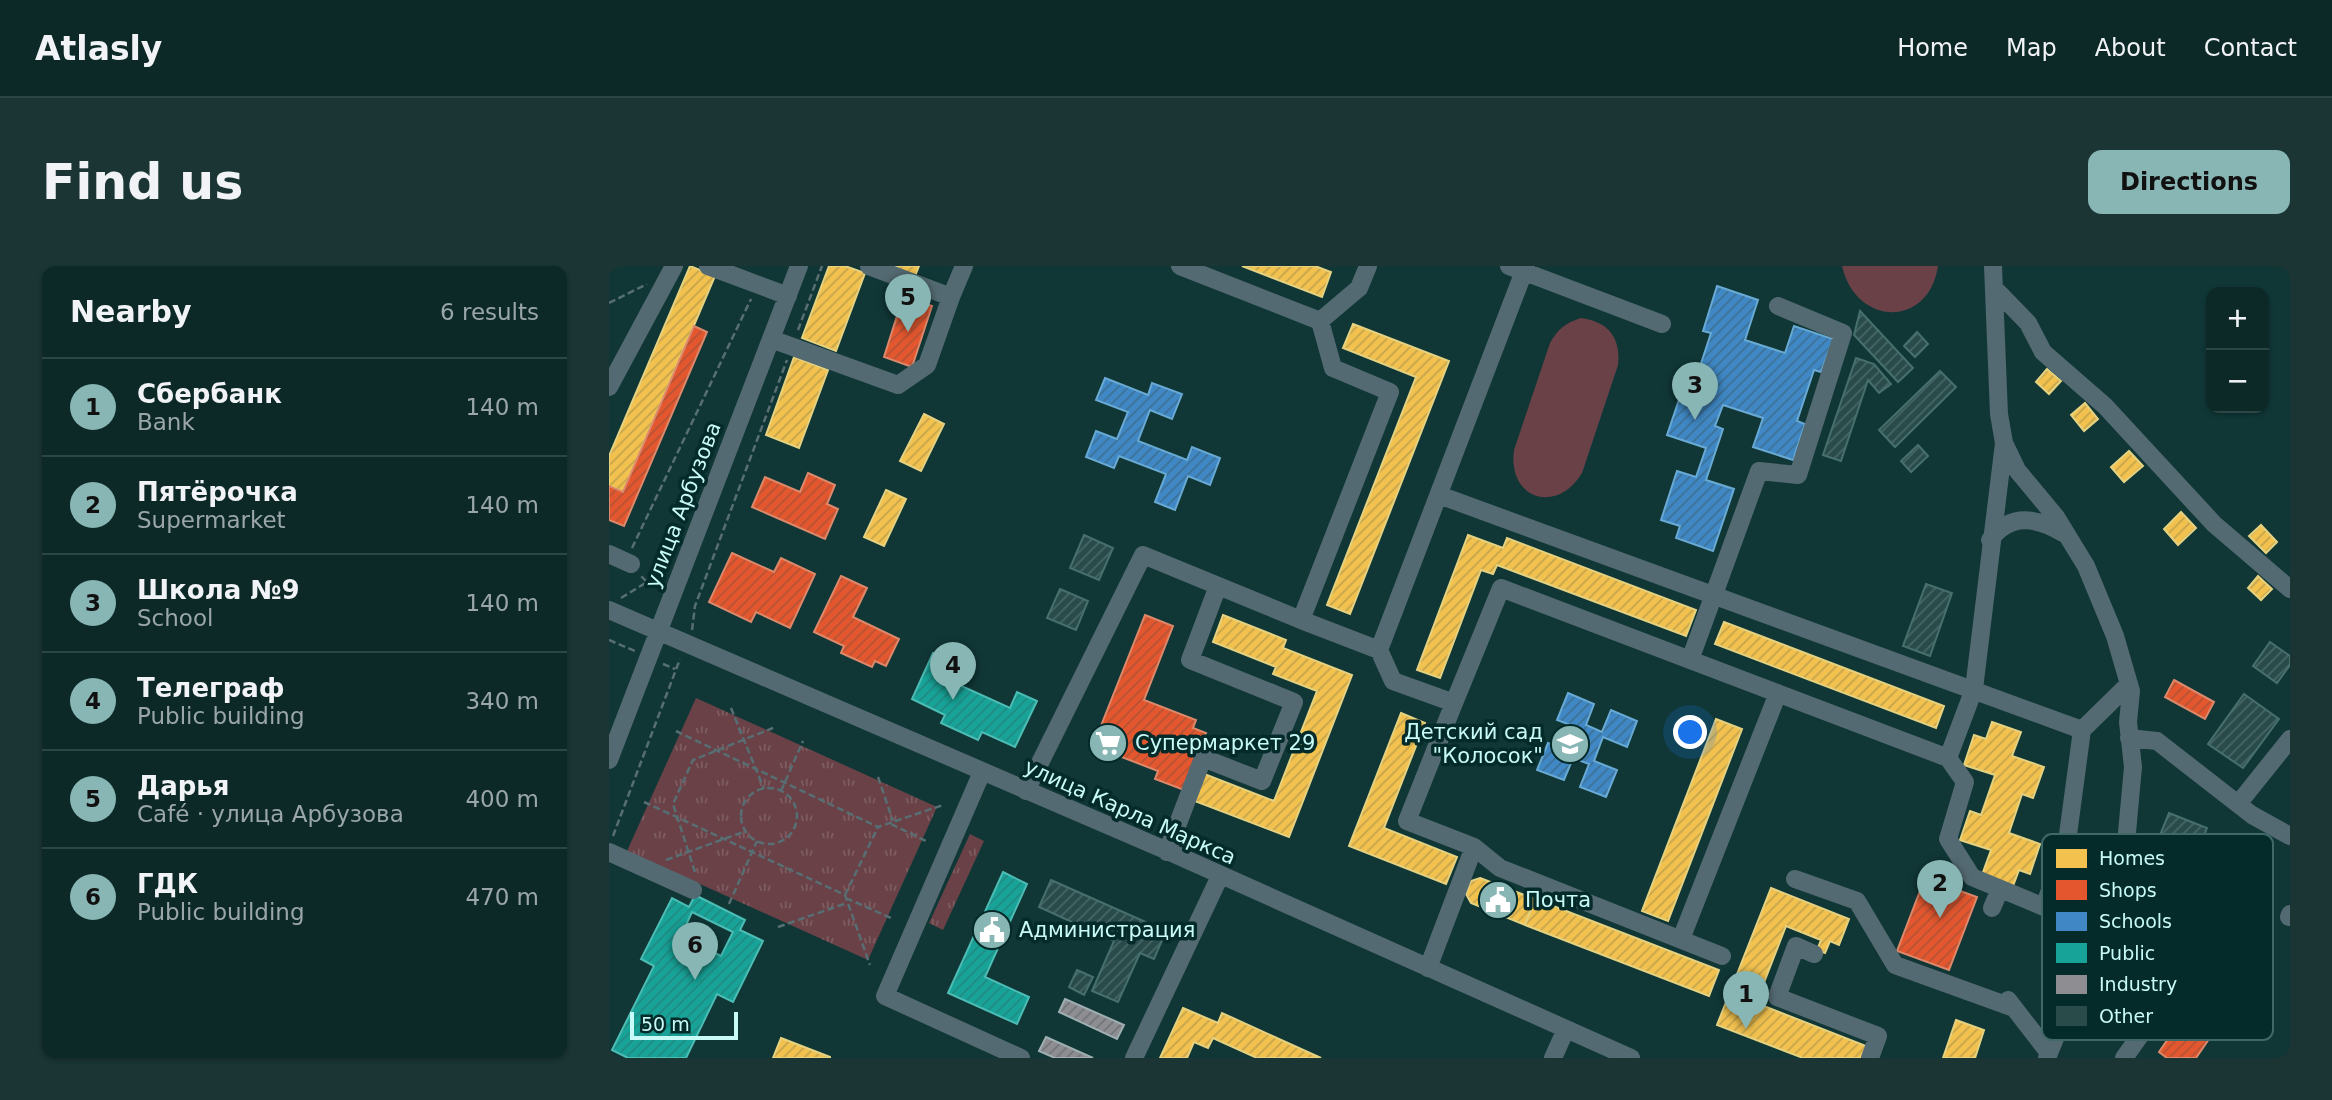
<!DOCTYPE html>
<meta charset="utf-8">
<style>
body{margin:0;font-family:"DejaVu Sans",sans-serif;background:#1a3534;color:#f1f3f6}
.controls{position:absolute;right:21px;top:21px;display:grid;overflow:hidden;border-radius:14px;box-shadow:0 2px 5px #0004}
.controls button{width:63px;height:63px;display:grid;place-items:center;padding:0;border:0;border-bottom:2px solid #2c4545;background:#0c2928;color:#f1f3f6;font:35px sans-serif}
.scale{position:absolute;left:21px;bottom:18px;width:108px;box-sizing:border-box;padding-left:7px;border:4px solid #c8faf8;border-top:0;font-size:19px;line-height:24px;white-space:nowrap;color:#c8faf8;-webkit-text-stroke:5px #042a29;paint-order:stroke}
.you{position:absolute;left:1082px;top:467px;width:24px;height:24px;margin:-18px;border:5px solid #fff;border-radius:50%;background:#1a73e8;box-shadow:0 0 0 10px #1a73e833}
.badge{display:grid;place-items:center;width:46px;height:46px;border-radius:50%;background:#88b6b4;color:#111;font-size:23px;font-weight:700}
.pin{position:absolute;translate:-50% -58px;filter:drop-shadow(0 2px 4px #0008)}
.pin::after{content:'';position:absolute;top:37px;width:24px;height:21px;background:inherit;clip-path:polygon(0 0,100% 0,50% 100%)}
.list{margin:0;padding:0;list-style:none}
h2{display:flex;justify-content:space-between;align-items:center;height:91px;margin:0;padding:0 28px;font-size:30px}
h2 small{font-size:23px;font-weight:400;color:#9aa6a8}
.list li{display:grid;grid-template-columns:46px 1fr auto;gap:21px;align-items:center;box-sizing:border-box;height:98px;padding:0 28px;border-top:2px solid #2c4545}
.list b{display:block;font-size:26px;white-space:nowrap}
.list p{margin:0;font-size:23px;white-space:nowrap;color:#9aa6a8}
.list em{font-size:23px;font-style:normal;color:#9aa6a8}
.map{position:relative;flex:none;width:1681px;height:792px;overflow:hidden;border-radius:14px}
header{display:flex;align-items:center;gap:42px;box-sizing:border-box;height:98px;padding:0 35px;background:#0c2928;border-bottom:2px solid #2c4545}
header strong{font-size:33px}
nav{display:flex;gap:38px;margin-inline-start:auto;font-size:24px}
.intro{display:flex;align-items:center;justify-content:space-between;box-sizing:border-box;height:168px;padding:0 42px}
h1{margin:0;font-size:49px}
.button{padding:18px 32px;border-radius:14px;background:#88b6b4;color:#111;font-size:24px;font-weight:700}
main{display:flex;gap:42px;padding:0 42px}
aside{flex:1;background:#0c2928;border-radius:14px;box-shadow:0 2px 5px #0004}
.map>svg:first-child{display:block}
.grass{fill:url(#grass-tufts)}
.pitch{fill:#694147}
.homes{fill:url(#homes-hatch);stroke:#e5d281;stroke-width:2}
.shops{fill:url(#shops-hatch);stroke:#dc886b;stroke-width:2}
.schools{fill:url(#schools-hatch);stroke:#68aad4;stroke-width:2}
.public{fill:url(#public-hatch);stroke:#4cbdb5;stroke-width:2;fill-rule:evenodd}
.industry{fill:url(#industry-hatch);stroke:#9faeb1;stroke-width:2}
.building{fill:url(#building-hatch);stroke:#476f6e;stroke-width:2}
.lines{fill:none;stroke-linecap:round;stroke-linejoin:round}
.path{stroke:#576e73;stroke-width:2.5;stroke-dasharray:7 3.5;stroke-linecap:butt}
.minor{stroke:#546a72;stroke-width:18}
.labels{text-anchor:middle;stroke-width:7;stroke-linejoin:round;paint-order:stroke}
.street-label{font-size:21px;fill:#c8faf8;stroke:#042a29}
.poi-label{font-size:21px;fill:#c8faf8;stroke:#042a29;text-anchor:start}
.key{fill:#042a29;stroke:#3f6867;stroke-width:2}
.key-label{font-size:19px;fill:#c8faf8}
</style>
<header>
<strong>Atlasly</strong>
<nav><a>Home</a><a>Map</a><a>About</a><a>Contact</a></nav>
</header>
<div class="intro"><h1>Find us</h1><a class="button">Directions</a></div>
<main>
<aside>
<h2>Nearby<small>6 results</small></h2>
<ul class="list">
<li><span class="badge">1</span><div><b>Сбербанк</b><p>Bank</p></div><em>140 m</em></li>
<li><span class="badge">2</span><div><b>Пятёрочка</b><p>Supermarket</p></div><em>140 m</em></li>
<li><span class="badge">3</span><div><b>Школа №9</b><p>School</p></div><em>140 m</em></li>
<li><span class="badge">4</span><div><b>Телеграф</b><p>Public building</p></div><em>340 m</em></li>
<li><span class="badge">5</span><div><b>Дарья</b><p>Café · улица Арбузова</p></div><em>400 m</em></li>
<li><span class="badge">6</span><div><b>ГДК</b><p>Public building</p></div><em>470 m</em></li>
</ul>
</aside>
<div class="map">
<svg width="1681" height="792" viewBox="0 0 1681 792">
<defs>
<pattern id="grass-tufts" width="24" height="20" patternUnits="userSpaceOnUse" patternTransform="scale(1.75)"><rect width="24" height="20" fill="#694147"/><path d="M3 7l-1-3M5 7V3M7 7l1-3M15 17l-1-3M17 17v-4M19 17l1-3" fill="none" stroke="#7d5d62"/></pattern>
<pattern id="homes-hatch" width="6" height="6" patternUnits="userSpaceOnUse" patternTransform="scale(1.75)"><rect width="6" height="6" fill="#f2c14e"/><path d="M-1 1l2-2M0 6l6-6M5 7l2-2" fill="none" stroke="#c4a44d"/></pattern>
<pattern id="shops-hatch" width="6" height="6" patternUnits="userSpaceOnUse" patternTransform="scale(1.75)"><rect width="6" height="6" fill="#e4572e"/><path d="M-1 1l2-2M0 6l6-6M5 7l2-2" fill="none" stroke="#b25336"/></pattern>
<pattern id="schools-hatch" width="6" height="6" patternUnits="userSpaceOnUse" patternTransform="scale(1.75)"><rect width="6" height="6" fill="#3f88c5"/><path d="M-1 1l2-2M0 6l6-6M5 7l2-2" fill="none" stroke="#3e7094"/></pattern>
<pattern id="public-hatch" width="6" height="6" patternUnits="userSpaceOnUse" patternTransform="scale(1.75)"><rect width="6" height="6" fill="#17a398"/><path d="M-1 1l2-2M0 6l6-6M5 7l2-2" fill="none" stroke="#228981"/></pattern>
<pattern id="industry-hatch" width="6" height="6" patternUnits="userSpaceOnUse" patternTransform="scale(1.75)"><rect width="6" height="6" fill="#8d8d92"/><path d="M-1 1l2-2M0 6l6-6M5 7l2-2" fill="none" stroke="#717679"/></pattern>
<pattern id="building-hatch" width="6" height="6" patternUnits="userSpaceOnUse" patternTransform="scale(1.75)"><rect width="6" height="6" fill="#294c4b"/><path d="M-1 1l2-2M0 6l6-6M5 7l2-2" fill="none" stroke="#476766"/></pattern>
</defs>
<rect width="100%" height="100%" fill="#103736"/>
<path class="grass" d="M87,432l241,109 -69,153 -241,-109z
M361,568l14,7 -41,89 -14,-7z"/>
<path class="pitch" d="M1233,0h96c-9,62 -82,61 -96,0z
M972,52c28,4 40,20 37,47l-36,108c-25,42 -75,26 -68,-23l36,-107c8,-14 15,-20 31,-25z"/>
<path class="homes" d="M81,0l25,10 -92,216 -14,-6v-30z
M220,0h16l20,7 -29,78 -34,-13z
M280,0h30l-4,10z
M633,0h73l16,6 -9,25z
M744,58l96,37 -99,253 -23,-9 89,-228 -73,-29z
M185,91l34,13 -29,78 -33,-13z
M1438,103l14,12 -12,13 -13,-12z
M1476,137l13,16 -14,12 -13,-16z
M315,148l20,10 -23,47 -21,-10z
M1520,185l14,15 -19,16 -13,-15z
M277,224l20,9 -22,47 -20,-9z
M1572,246l15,16 -18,17 -14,-16z
M1652,259l16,17 -11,11 -17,-17z
M859,269l35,13 4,-10 189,72 -10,26 -189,-71 -4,9 -12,-4 -41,108 -23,-8z
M1649,310l14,13 -11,11 -13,-12z
M614,349l63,25 -3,8 69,27 -63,162 -97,-37 10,-27 72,28 43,-110 -44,-17 3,-7 -63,-25z
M1115,356l220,84 -8,22 -221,-84z
M792,447l24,10 -41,105 73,29 -11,27 -97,-38z
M1107,453l26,10 -74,192 -26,-10z
M1383,456l29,10 -9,24 32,11 -11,31 -11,-4 -13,39 31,11 -10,30 -11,-4 -6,16 -31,-11 9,-25 -31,-10 10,-29 11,4 14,-40 -31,-10 10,-30 12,4z
M871,612l55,21 -10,26 -54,-22 -5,-9 5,-13z
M1162,622l78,31 -10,26 -9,-4 -5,12 -8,-3 4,-10 -35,-14 -30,77 110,43 -5,12h-58l-86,-33z
M926,633l184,71 -10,26 -184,-71z
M574,742l35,15 4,-10 99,45h-64l-44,-20 -5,10 -14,-6 -7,16h-27z
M1347,754l28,10 -9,28h-32z
M172,772l49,19v1h-57z"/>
<path class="shops" d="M294,31l29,9 -20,61 -28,-10z
M85,60l13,6 -83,194 -15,-6v-34l14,6z
M199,207l27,12 -8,19 11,5 -13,30 -73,-32 13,-30 35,15z
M123,287l42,19 7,-14 34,16 -25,54 -34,-16 -5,10 -42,-20z
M232,310l26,12 -14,29 46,22 -13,27 -11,-5 -3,6 -31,-14 3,-7 -30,-14z
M536,349l28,11 -29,74 52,20 -3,8 13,5 -22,57 -29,-11 3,-8 -65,-25z
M1565,414l40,22 -9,17 -40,-22z
M1316,612l52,19 -28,73 -52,-19z
M1585,735l28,19 -26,38h-29l-8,-6z"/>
<path class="schools" d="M1108,20l41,14 -13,40 40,13 9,-27 39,13 -12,33 -7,-2 -17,51 8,3 -12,36 -40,-13 10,-29 -40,-13 -8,21 8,3 -17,51 28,9 -21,62 -37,-13 4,-12 -19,-6 16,-49 19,6 10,-29 -39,-13 15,-44 9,3 20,-61 -8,-2z
M496,112l43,17 4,-12 30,11 -10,25 -22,-9 -12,31 49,19 5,-13 28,11 -10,27 -22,-9 -13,34 -20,-8 11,-28 -47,-18 -5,12 -28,-11 10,-26 21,8 11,-27 -32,-12z
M959,427l26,11 -8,21 16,7 9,-22 26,11 -10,26 -24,-10 -9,24 23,9 -11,27 -26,-10 9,-23 -16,-6 -9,22 -27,-10 11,-27 24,9 9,-23 -24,-9z"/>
<path class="public" d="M324,387l21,9 -8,17 64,29 7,-16 20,9 -22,46 -33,-15 -4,8 -37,-17 4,-8 -33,-16z
M394,606l24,12 -42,93 44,20 -12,27 -69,-31z
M86,629l50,25 -5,10 23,11 -30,61 -16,-8 -31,64h-58l-16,-8 42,-84 -13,-7 31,-61 17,9zM83,646l41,20 -12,24 -40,-20z"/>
<path class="industry" d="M456,733l59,26 -7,14 -58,-27z
M437,771l47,21h-38l-16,-7z"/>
<path class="building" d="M1251,45l53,57 -15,14 -44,-47z
M1308,66l11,12 -13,13 -11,-11z
M1247,92l18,6 17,20 -12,9 -11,-13 -27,81 -18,-6z
M1331,105l16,16 -61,60 -16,-17z
M1309,179l10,11 -17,16 -10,-11z
M475,269l29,13 -14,32 -29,-12z
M1317,318l26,9 -22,63 -27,-10z
M451,323l28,12 -12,29 -29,-12z
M1661,376l20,14v9l-13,18 -24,-17z
M1635,428l35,25 -36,49 -35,-24z
M1560,547l38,15 -22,54 -38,-15z
M442,614l115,51 -12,28 -14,-6 -22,49 -26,-11 22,-50 -75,-34z
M468,704l16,7 -9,18 -15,-8z"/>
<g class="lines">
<path class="path" d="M0,37l38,-19
M189,64l24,-64
M23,282l119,-249
M38,316l13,4
M12,332l26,-16 -6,-6
M83,364l3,-24 92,-246
M0,374l26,11
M54,398l12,5
M122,442l33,81
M67,465l202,96 65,-22
M269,511l15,44
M132 550a28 28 0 1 1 56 0a28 28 0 1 1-56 0Z
M172,525l22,-50
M35,536l201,93 25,70
M282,558l35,17
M4,570l67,-177
M57,594l80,-29
M86,606l-22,-68 20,-44 80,-32
M236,629l33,-68
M237,632l45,20
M120,638l28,-63
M169,661l69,-24"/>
<path class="minor" d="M99,0l80,30
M260,0l82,31 13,-31
M571,0l140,55 39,-33 9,-22
M900,0l153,58
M1384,0l6,148 5,29 13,27 39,47 30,49 29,70 16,55 -3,31 5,45 -8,87 -11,40 -67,164
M1385,22l34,35 15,29 62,54 109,118 76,65
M711,55l13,47 57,24 -89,228 78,30 14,31 61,22 47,-115 447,170 26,-69 30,-246
M162,73l127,46 29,-20 24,-68
M0,121l65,-121
M830,229l643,235 47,-46
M1381,274c20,-27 46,-23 73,-7
M0,288l22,10
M0,344l554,239 468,209
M770,384l147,-384
M1081,394l69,-189 39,4 45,-142 -65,-27
M1473,464l-15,112 -23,65 55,22
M1520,472l28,3 95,74 38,21
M1339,492l17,24 -17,57 24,38 72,30
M0,494l190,-494
M373,506l-97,224 136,62
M417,525l117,-236 158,65
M1629,538l52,-65
M865,581l26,21 222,88
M0,586l84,38
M558,586l36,-94 59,23 32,-79 -104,-42 28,-74
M1186,613l62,22 38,64 119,43
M1383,642l8,-19
M1680,651l1,-3
M1493,658l62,78 -40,56
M1072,673l97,-246
M1205,688l-18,-8 -19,51 101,39 -8,22
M819,702l46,-121 -67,-26 47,-118
M1399,734l41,53
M525,792l86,-182
M944,792l13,-29"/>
</g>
<defs>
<g id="supermarket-disc" transform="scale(2.0125)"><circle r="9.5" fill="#88b6b4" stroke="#042a29"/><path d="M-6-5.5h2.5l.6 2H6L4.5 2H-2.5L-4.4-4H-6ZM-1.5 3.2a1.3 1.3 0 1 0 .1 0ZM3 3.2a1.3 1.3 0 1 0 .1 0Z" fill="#fff"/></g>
<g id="school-disc" transform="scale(2.0125)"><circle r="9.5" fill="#88b6b4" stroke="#042a29"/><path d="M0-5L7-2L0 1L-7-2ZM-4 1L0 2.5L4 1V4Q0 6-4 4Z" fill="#fff"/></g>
<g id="civic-disc" transform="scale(2.0125)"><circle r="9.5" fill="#88b6b4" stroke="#042a29"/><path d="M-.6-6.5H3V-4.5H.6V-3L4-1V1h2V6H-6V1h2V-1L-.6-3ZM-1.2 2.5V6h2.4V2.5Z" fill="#fff"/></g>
</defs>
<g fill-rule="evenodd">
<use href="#supermarket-disc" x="499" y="477"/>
<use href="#school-disc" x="961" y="478"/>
<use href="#civic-disc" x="889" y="634"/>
<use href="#civic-disc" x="383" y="664"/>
</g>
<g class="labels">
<g class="street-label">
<text transform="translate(74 239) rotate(-69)" y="7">улица Арбузова</text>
<text transform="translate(521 546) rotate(24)" y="7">улица Карла Маркса</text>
</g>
<g class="poi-label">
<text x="934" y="473" text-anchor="end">Детский сад<tspan x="934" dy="24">"Колосок"</tspan></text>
<text x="526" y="484">Супермаркет 29</text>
<text x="916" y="641">Почта</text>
<text x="410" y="671">Администрация</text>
</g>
</g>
<rect x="1433" y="568" width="231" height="206" rx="10" class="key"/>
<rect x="1447" y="583" width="31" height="19" fill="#f2c14e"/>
<rect x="1447" y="614" width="31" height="20" fill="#e4572e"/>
<rect x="1447" y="646" width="31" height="19" fill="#3f88c5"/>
<rect x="1447" y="677" width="31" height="20" fill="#17a398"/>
<rect x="1447" y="709" width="31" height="19" fill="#8d8d92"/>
<rect x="1447" y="740" width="31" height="20" fill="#294c4b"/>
<g class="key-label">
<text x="1490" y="599">Homes</text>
<text x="1490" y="631">Shops</text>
<text x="1490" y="662">Schools</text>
<text x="1490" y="694">Public</text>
<text x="1490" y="725">Industry</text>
<text x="1490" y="757">Other</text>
</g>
</svg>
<div class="controls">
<button>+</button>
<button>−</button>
</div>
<div class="scale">50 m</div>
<div class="you"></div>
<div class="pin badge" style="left:1137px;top:763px">1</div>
<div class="pin badge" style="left:1331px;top:652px">2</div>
<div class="pin badge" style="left:1086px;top:154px">3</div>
<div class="pin badge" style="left:344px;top:434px">4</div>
<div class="pin badge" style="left:299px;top:66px">5</div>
<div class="pin badge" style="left:86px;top:714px">6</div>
</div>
</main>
